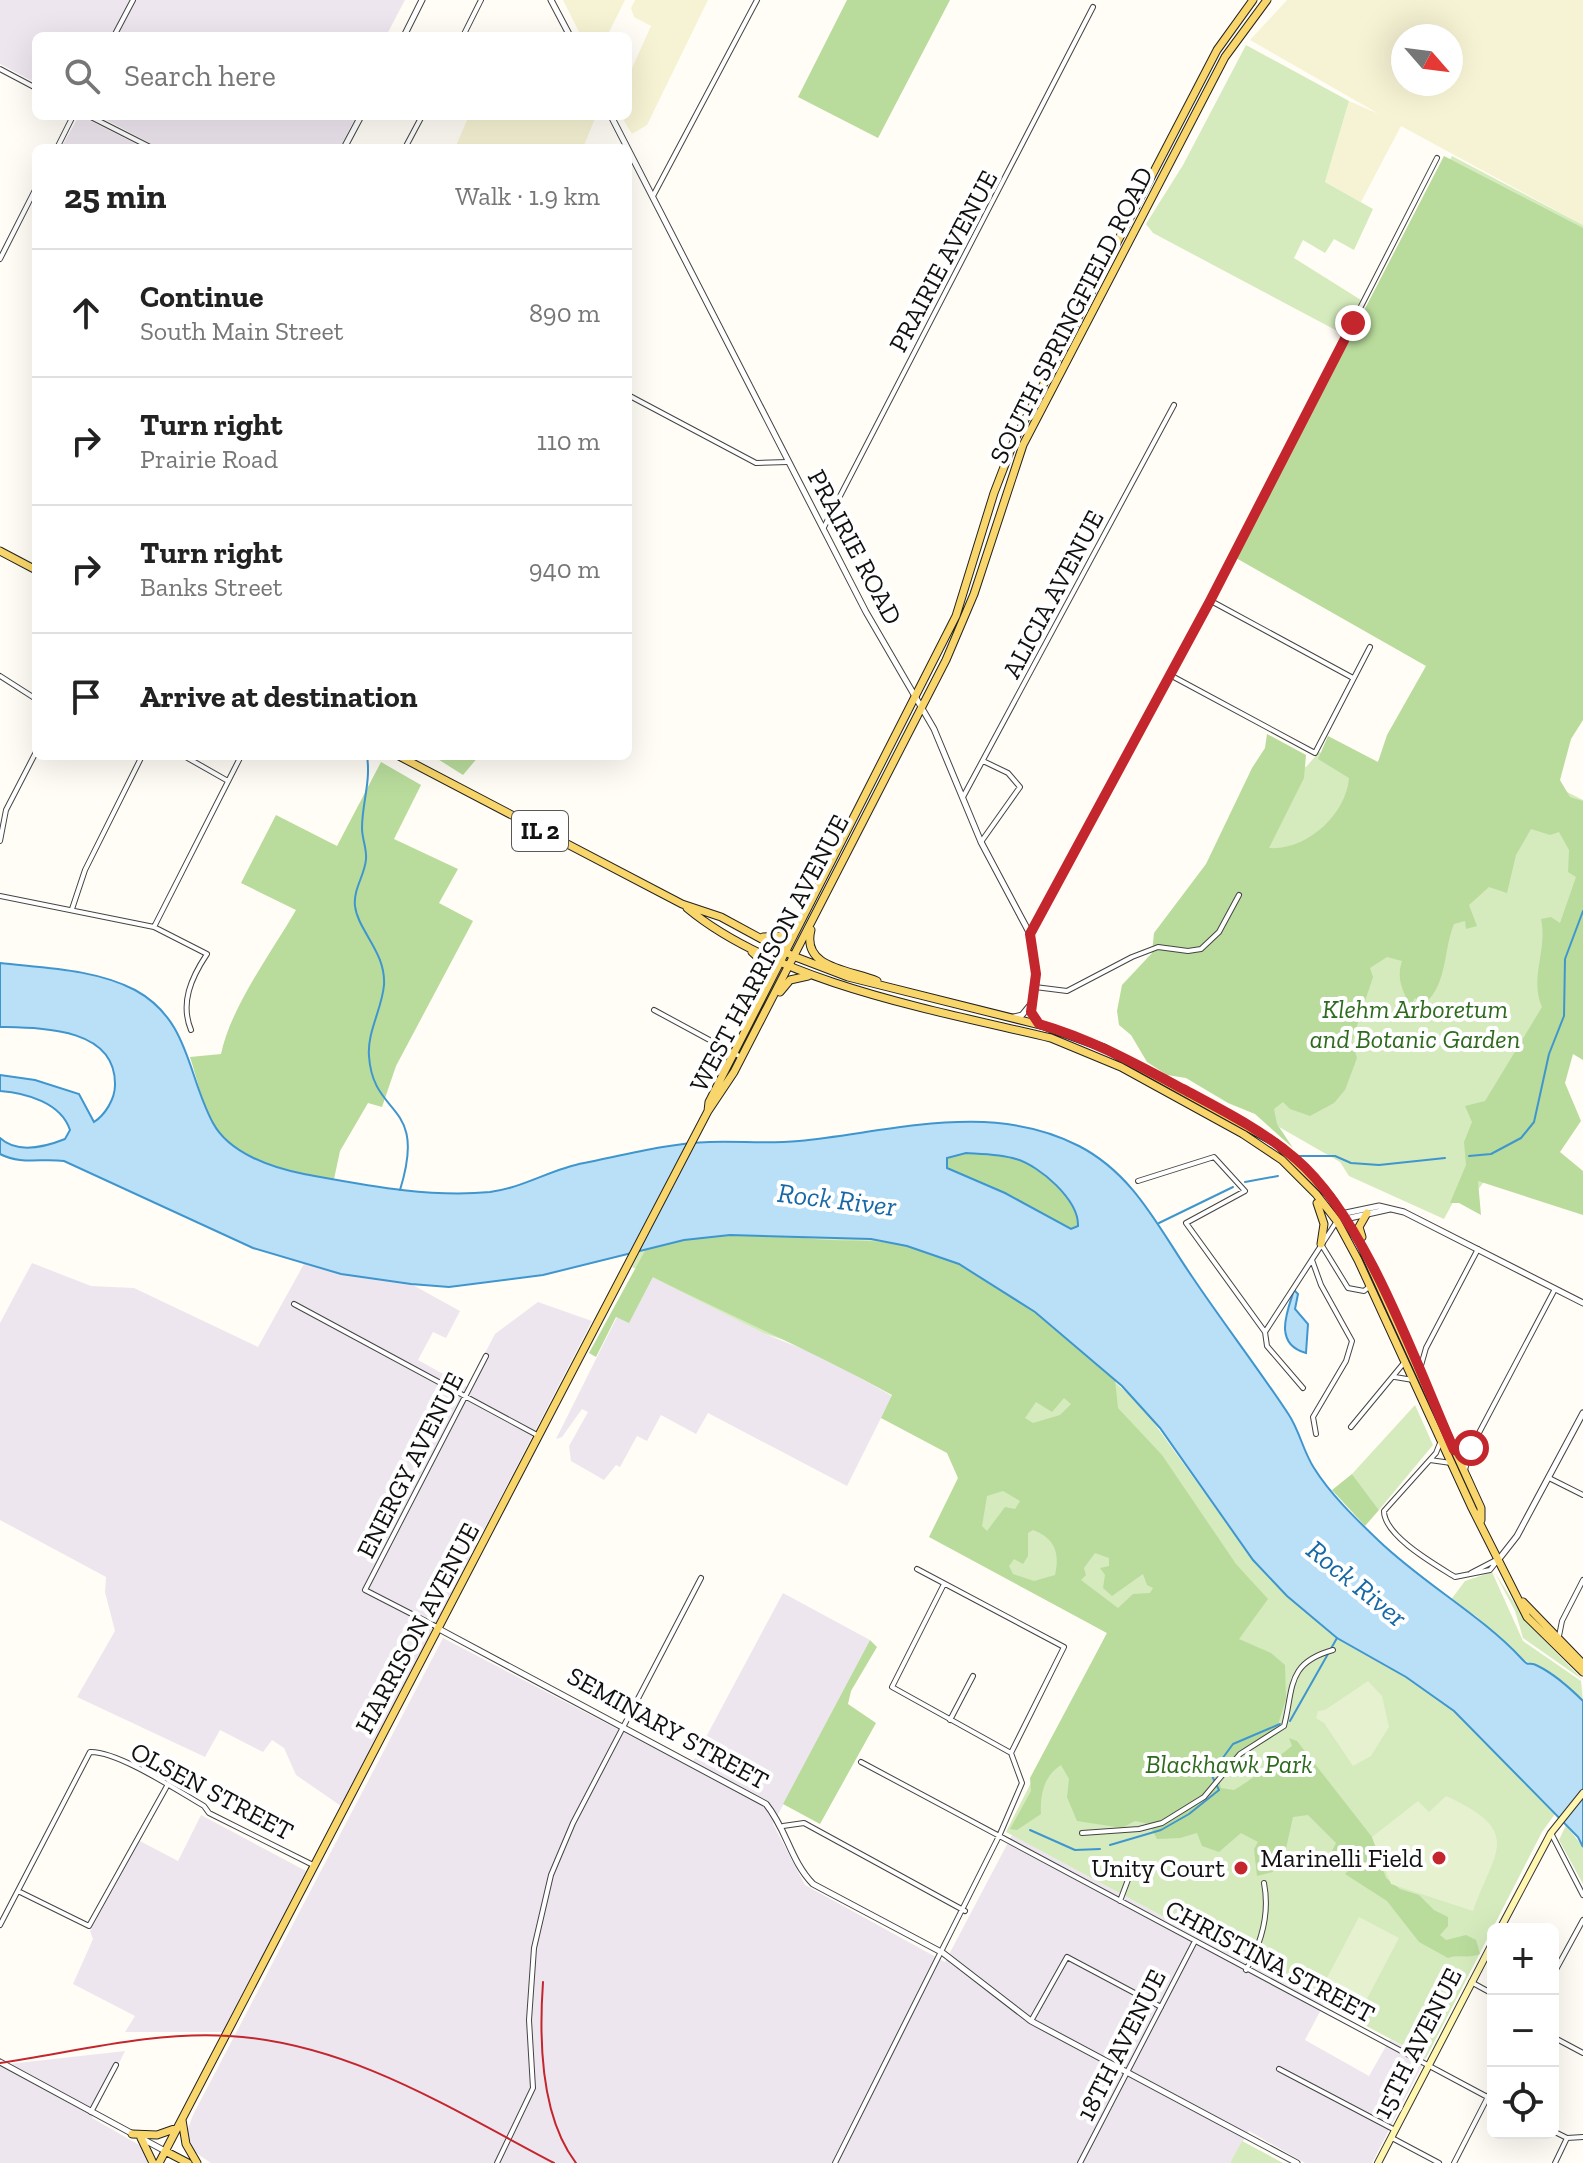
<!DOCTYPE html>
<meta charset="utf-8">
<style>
body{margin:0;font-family:"Zilla Slab",serif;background:#f6f6f6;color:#222}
.controls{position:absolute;right:24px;bottom:24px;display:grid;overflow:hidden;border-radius:12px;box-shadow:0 8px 32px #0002}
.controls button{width:72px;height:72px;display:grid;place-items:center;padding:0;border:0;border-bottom:2px solid #e0e0e0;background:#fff;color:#222;font:40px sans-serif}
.compass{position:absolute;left:1391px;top:24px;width:72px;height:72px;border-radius:50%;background:#fff;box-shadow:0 8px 32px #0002;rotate:118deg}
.stop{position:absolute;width:24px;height:24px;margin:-18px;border:6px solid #c4262e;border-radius:50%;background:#fff}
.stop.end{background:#c4262e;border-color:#fff;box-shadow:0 2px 8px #0008}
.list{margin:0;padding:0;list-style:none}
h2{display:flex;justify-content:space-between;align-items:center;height:104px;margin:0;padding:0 32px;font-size:34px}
h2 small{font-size:26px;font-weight:400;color:#767676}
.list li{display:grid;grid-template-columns:52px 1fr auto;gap:24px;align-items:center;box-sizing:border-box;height:128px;padding:0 32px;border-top:2px solid #e0e0e0}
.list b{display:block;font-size:30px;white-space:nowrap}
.list p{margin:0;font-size:26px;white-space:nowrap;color:#767676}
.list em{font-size:26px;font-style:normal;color:#767676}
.icon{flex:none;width:44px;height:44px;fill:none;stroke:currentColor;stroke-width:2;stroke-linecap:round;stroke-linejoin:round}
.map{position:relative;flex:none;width:1583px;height:2163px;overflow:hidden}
.search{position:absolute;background:#fff;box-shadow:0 8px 32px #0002;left:32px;top:32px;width:600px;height:88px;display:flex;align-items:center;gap:20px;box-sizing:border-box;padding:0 28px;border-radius:12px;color:#767676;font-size:30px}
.panel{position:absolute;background:#fff;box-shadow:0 8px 32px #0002;left:32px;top:144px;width:600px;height:616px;border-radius:12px}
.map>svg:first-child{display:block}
.industrial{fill:#eee6ef}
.farmland{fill:#f6f3d4;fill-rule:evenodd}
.green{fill:#d5ebbd}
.forest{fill:#b9dc9c;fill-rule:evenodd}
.pitch{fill:#e6f2cf}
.water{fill:#b9e0f7;stroke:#3f96cf;stroke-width:2;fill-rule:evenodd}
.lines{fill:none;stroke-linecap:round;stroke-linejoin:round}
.stream{stroke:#3f96cf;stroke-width:2}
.minor-casing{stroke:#444;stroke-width:6}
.tertiary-casing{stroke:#444;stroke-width:7}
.secondary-casing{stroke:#333;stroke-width:8}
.primary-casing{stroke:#222;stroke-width:9}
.minor{stroke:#fff;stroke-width:4}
.tertiary{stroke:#fff;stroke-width:5}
.secondary{stroke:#fff6b0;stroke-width:6}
.primary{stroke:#f9d66b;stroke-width:7}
.rail{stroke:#c4262e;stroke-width:2}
.route{stroke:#c4262e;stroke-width:10}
.poi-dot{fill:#c4262e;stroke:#fff;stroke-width:3}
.labels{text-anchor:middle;stroke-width:8;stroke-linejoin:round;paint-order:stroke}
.shield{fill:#fff;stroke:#585858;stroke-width:2}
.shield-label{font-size:24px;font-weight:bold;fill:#111}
.street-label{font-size:26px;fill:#111;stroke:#fff}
.park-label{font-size:26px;font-style:italic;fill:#2f6b1f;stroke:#fff}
.poi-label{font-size:26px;fill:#111;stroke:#fff;text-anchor:end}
.water-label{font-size:28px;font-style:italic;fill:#1768a6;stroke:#fff}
</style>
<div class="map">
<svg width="1583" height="2163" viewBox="0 0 1583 2163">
<rect width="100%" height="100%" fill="#fffdf5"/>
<path class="industrial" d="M0,0h405l-19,36h-350v47l-36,-19z
M79,116h2l63,32h-83z
M99,116h257l-16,32h-181z
M32,1263l59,23 43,2 124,59 46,-83 37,10 70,10 49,27 -14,27 -13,-6 -15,28 49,27 28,-53 43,-32 54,19 -251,485 -45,-31 -12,-27 -12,-8 -9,12 -43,-22 -15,27 -128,-60 38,-66 -10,-39 1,-15 -106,-57v-197z
M653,1277l112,57 58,23 69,39 -45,90 -139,-73 -12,21 -35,-19 -14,26 -10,-5 -17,31 -4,-2 -12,15 -33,-19 -2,-15 19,-34 -6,-3 -20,28 -6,2 61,-122 12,5z
M783,1593l87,47 -97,184 32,61 140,77 67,-127 312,169 -19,36 64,36 21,-37 -27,-14 63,33 -54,105h-67l-56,-32 -19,32h-1019l-22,-15 -2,-17 6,-16 250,-477 247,129z
M201,1815l105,56 -83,161h-98l10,-16 -62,-32 20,-45 -3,-8 50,-90 38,20z
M125,2051l-33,67 49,28 8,11 -2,6h-147v-98z"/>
<path class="farmland" d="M563,0h62l-18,36h-26z
M635,0h73l-61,125 -15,9 -11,-18h7v-39l23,-51 -17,-9 -3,-9z
M1287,0h296v225l-182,-99 -40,76 -36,-20 24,-81 30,13 -129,-74zM1403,36h48v48h-48z
M480,116h116l-13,32h-128l13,-30 9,2z"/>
<path class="green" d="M1246,45l103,56 -24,81 48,27 -19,41 -20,-11 -9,14 -22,-13 -9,18 67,42 -18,34 -190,-101 -7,-9 37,-59z
M1452,156l131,69v477l-30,83 30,15v152l-81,225 -19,6 -12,16 -13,-6 -14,26 -95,-43 -9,-14 -134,-77 20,-224 55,-106 25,12 13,-15 51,24 62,-114 -14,-447z
M787,1235l89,5 159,72 106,93 112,155 34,36 50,42 69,39 48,34 101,103 -13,18 -116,226 -420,-226 101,-199 -143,-78 30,-152 -229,-69 -133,-67 8,-17 64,-14z
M1415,1405l18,40 -54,65 -27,-36z
M1492,1572l31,69 58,40 2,20 -19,-19 -42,-23 -46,-43 -26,-15 15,-20z
M1495,1573l33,51 55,56 -60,-42 -8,-27z
M1566,1825l17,22v37l-24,-44z
M1242,2141l41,22h-53z"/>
<path class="forest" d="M847,0h103l-72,138 -80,-41z
M1444,156l139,72v492l-12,19 -11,41 10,17 13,4v259l-10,-6 -8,29 16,38 -21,31 23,19v44l-105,-34 3,34 -22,-12h-9l16,-38 -2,-23 8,-20 -7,-16 20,-5 57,-94c-13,-28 6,-58 -1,-88l10,-2 9,6 16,-46 -8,-5 1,-22 -10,-18 -9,3 -19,-6 -15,26 -9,38 -18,-6 -20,18 8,21 -11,3 -1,-8 -11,3c-11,27 -6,58 -29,80l1,6 -11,-12 -5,9c-7,-18 -14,-27 -8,-46l-15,-4 -17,11 3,9 -21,64 5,17 -12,32 -11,13 -24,13 -20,-7 -7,-7 -9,7 3,15 16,24 -38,-34 -27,-11 -42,-25 -19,-3 -20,-13 -16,-27 -12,-10 -2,-14 5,-26 30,-32 2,-20 52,-69 46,-96 13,-20 2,-14 39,21 -2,23 -35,70c37,3 77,-33 80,-70l-31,-19 10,-23 50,26 9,-27 39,-69 -190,-108z
M433,756h46l-16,19z
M381,762l40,23 -27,54 64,30 -19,34 34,18 -77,145 -14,41 -14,-4 -28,48 -6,28c-40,-6 -100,-16 -121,-56 -11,-20 -16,-44 -23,-66l31,-3c10,-48 51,-102 75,-144l-55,-27 35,-68 61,31z
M966,1153c17,1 34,1 51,6 23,7 62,41 61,67l-7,3 -66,-36 -58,-25v-10z
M787,1235c39,9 78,2 117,10 83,18 150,81 211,135l3,28 44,47 74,109 32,35 -29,40 32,14 14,12 1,34 -10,32 -27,14 -31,30 3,13 13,2c21,-12 38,-29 58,-44l-3,-8 8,3 75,96 14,41 14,11 19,6 15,15 14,7v9l-8,9 6,5 20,-5 10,5 4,14c-12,5 -20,0 -32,4l-29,-16 -32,-41 -42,-27 9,-10 -8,-5 -6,9 -7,1 -5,-10 8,-16 -28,-28 -15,2 -8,36h-13l1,19 -16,4 -3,-27 4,-7 -17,-9 -22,19 -17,-6 -5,-13 -17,5 -23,1 -8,-15 -14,-3 -13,7 -45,-7 -10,-24 2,-18 -8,-14c-17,11 -21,29 -20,49l-24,16 -7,-1 21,-38 -1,-13 77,-145 -178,-96 29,-59 -11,-25 -66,-35 11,-23c-78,-43 -159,-78 -239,-118l-24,46 -13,-6 -20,40 -7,-4 57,-104 58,-13zM1064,1398l7,6 -11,11 -27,8 -8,-5 11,-16 16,10zM1003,1491l17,10 -5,8 -10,-2 -18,24 -5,-5 5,-30zM1033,1530c22,8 27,23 22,45l-21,6 -21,-7 -4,-8 5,-7 9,5 5,-8v-23zM1095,1553l14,5v8l-9,2 5,7 -2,13 9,8 31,-22 4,11 6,3 -3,5 -17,1 -15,14 -37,-28 5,-5 -2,-7z
M1352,1474l27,36 -14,16 -33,-36z
M870,1640l7,7 -26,44 -3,13 28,19 -56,101 -37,-20z"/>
<path class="pitch" d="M1368,1681l14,15 7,31 -18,29 -18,10 -29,-43 -8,-5 2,-7 7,-1z
M1446,1796c78,36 49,53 27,115l-82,-27 -19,-47 46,-36 11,11z
M1359,1917l40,21 -40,76 -40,-21z"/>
<path class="water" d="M0,963c44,5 95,6 135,27 55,30 52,85 78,133 16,30 59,45 91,51 61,11 125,24 186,18 33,-4 61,-23 94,-29 40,-8 85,-20 126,-21 30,-1 58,2 89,-1 92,-9 192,-41 280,5 56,29 80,83 114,132 31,46 65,90 96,137 11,17 14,36 25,53 16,26 43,52 65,73 45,43 103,75 142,117 10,11 6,2 17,8 18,9 32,22 45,35v146l-5,-10 -124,-126 -48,-34 -69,-39 -50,-42 -34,-36 -93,-132 -38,-42 -87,-74 -76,-48 -52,-18 -36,-7 -141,-4 -46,5 -141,35 -94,12 -38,-3 -70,-10 -88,-26 -189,-87c-23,-3 -43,4 -64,-7v-16c17,16 45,9 65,1l5,-9c-9,-27 -43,-37 -70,-39v-16l35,5 44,14 15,28c11,-7 21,-23 21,-37 1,-58 -74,-57 -115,-58zM966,1153c17,1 34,1 50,6 24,7 63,41 62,67l-7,3 -66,-36 -58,-25v-10z
M1294,1290l4,4 -3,15 13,15 -2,29c-33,-9 -19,-41 -12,-63z"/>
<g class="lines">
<path class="stream" d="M367,756c4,26 -5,47 -5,72 0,11 5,21 4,31 -1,16 -13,30 -11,47 3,25 31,46 29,79 -2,24 -17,47 -15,71 4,63 59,44 31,134
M1298,1156h37l16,7 28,2 66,-7
M1469,1156l22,-2 30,-16 13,-16 15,-68 15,-38 1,-57 18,-48
M1245,1182l33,-6
M1159,1223l74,-36
M1290,1721l47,-83
M1030,1830l45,20 25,-1
M1110,1845l51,-15 28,-16 30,-24 -8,-16 22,-30 47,-20"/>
<g class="minor-casing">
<path id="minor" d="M114,36l19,-36
M463,36l18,-36
M0,69l36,19
M89,116l63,32
M57,148l16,-32
M405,148l17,-32
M653,196l104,-196
M0,259l36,-71
M628,395l128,68 32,-1
M823,529l270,-522
M1211,601l142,77
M1170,675l145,78 55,-106
M0,676l36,23
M184,756l44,25
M963,797l211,-392
M0,841l6,-31 30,-58
M981,842l39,-55 -12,-14 -25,-12
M0,896l154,31 53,27c-16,24 -27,49 -16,76
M72,909l13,-39 57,-114
M154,927l87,-171
M1030,934l180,-333 227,-443
M1035,987l32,4 65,-34 26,-10 30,4 13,-2 18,-17 20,-37
M654,1010l87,47
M1138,1181l76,-24 31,34 -59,32 79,109 2,14 36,42
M1321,1244l27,44 16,3 6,-5
M1312,1260l9,25 31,56 -6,20 -33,56 3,17
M294,1304l243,131
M1265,1332l72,-111
M1420,1369l6,-21 52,-99
M1395,1377l18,3
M1351,1427l52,-63
M1440,1443l-4,10 -52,58c0,25 52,54 71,66l35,-7 8,-10
M1430,1460l21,3
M1465,1470l6,-22 84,-159
M1549,1478l34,17
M1471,1573l27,-14
M944,1584l-52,103 119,66
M437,1627l-72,-37 121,-234
M1559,1636l3,-15 21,-41
M950,1720l23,-44
M861,1762l632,338
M783,1826l21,-3 161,88
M1082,1833l57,-4 23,-6 42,-26 36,-43 44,-28c10,-38 2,-63 49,-76
M1551,1833l32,62
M18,1891l71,35 78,-140
M1120,1901l12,-32
M0,1925l90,-173c28,-1 88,39 114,54l5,7 106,53
M1246,1970c15,-26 24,-56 18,-87
M1553,1975l30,-55
M1471,1982l22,12
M1031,2021l36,-64 94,50
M1553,2037l30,16
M1279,2069l116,61
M91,2112l25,-47
M1553,2131l14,7 16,-1
M1392,2138l47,25
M497,2163l36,-75 -4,-68 5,-72 17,-73 22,-52 128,-245
M835,2163l165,-329 22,-51 -11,-30 53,-106 -147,-78
M1080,2163l114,-220
M1454,2163l39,-76
M1555,2163l12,-25"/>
</g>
<g class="tertiary-casing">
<path id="tertiary" d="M551,0l19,36
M404,36l18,-36
M611,116l255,496 68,117 47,113 49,92 6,40 -5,38 6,11
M344,148l17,-32
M1014,1017l8,-2 9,-11
M1341,1214l38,-8 25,6 179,91
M1345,1219l45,-10
M1499,1559l18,-23 66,-123
M439,1629l327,175c21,26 24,56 47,80l130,69 88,68 266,142
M0,2062l133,72
M141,2138l24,13"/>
</g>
<g class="secondary-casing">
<path id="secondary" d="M1500,1929l51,-96 32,-40
M1378,2163l115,-221"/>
</g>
<g class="primary-casing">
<path id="primary" d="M0,551l36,19
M399,756l283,148 39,13 72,39 55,21 196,49 60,22 172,95 54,53 29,45 122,267v12
M687,908c90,75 251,103 364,130l70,29 122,67 39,26 34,34 21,27 21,39 114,248 55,109 56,55
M811,930c-10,39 41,40 66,51
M763,937l21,-1 10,-9
M752,952l14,13 -1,20
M780,992l10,-12 18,-4
M708,1111l1,-9 247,-486 38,-123 20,-52 203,-391 36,-50
M1317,1203l7,21 -3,20
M1362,1237l-3,-10 8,-14
M1523,1602l60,62
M182,2120l4,24 11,19
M132,2134l25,1 20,-7
M141,2138l12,25
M165,2151l23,12
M159,2163l549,-1052 26,-39 212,-412 28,-66 49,-149 202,-388 42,-57"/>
</g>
<use href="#minor" class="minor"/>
<use href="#tertiary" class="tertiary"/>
<use href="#secondary" class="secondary"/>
<use href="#primary" class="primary"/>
<path class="rail" d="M543,1982c-4,57 -3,134 33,181
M0,2063c74,-11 154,-32 229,-27 120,7 222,73 325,127"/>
</g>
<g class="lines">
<path class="route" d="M1353,323l-143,278 -180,333 6,40 -5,38 8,12c52,15 97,40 144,65 39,21 79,41 113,70 70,60 120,205 158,291l9,2 8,-4"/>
</g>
<g class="poi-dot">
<circle cx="1439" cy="1858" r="8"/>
<circle cx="1241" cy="1868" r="8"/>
</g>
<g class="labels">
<rect class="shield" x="512" y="811" width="56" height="40" rx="6"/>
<g class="shield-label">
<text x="540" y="839">IL 2</text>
</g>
<g class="street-label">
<text transform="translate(943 261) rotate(-62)" y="9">PRAIRIE AVENUE</text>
<text transform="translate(1071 315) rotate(-63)" y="9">SOUTH SPRINGFIELD ROAD</text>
<text transform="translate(855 547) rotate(62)" y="9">PRAIRIE ROAD</text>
<text transform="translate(1053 594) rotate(-62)" y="9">ALICIA AVENUE</text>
<text transform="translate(769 953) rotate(-62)" y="9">WEST HARRISON AVENUE</text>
<text transform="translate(410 1465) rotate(-63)" y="9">ENERGY AVENUE</text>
<text transform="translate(417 1628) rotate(-62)" y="9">HARRISON AVENUE</text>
<text transform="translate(668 1728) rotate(29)" y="9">SEMINARY STREET</text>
<text transform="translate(212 1791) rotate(28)" y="9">OLSEN STREET</text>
<text transform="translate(1270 1961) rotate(28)" y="9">CHRISTINA STREET</text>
<text transform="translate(1417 2043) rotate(-63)" y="9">15TH AVENUE</text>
<text transform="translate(1121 2045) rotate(-63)" y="9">18TH AVENUE</text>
</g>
<g class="park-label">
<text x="1415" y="1018">Klehm Arboretum<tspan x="1415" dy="30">and Botanic Garden</tspan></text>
<text x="1229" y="1773">Blackhawk Park</text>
</g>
<g class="poi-label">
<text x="1423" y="1867">Marinelli Field</text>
<text x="1225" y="1877">Unity Court</text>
</g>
<g class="water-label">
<text transform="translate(837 1199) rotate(7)" y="10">Rock River</text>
<text transform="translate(1357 1583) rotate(39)" y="10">Rock River</text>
</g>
</g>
</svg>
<div class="controls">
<button>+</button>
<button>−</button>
<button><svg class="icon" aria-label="locate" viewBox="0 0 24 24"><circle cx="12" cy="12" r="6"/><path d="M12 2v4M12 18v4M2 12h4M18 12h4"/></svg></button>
</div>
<svg class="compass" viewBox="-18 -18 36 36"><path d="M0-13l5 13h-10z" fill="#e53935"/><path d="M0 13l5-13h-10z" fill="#767676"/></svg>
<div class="stop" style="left:1471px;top:1448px"></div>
<div class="stop end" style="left:1353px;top:323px"></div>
<div class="search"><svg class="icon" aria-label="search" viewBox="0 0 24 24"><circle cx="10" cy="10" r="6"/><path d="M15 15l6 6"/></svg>Search here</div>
<section class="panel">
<h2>25 min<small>Walk · 1.9 km</small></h2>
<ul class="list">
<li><svg class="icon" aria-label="ahead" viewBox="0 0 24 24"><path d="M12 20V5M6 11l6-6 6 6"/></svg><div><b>Continue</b><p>South Main Street</p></div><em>890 m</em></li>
<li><svg class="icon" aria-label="right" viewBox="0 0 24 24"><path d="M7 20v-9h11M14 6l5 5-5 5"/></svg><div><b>Turn right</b><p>Prairie Road</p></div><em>110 m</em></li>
<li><svg class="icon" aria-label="right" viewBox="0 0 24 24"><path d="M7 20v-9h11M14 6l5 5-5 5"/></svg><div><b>Turn right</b><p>Banks Street</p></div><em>940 m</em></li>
<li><svg class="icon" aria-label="arrive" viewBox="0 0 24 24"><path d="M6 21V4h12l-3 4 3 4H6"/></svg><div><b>Arrive at destination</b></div></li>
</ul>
</section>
</div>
